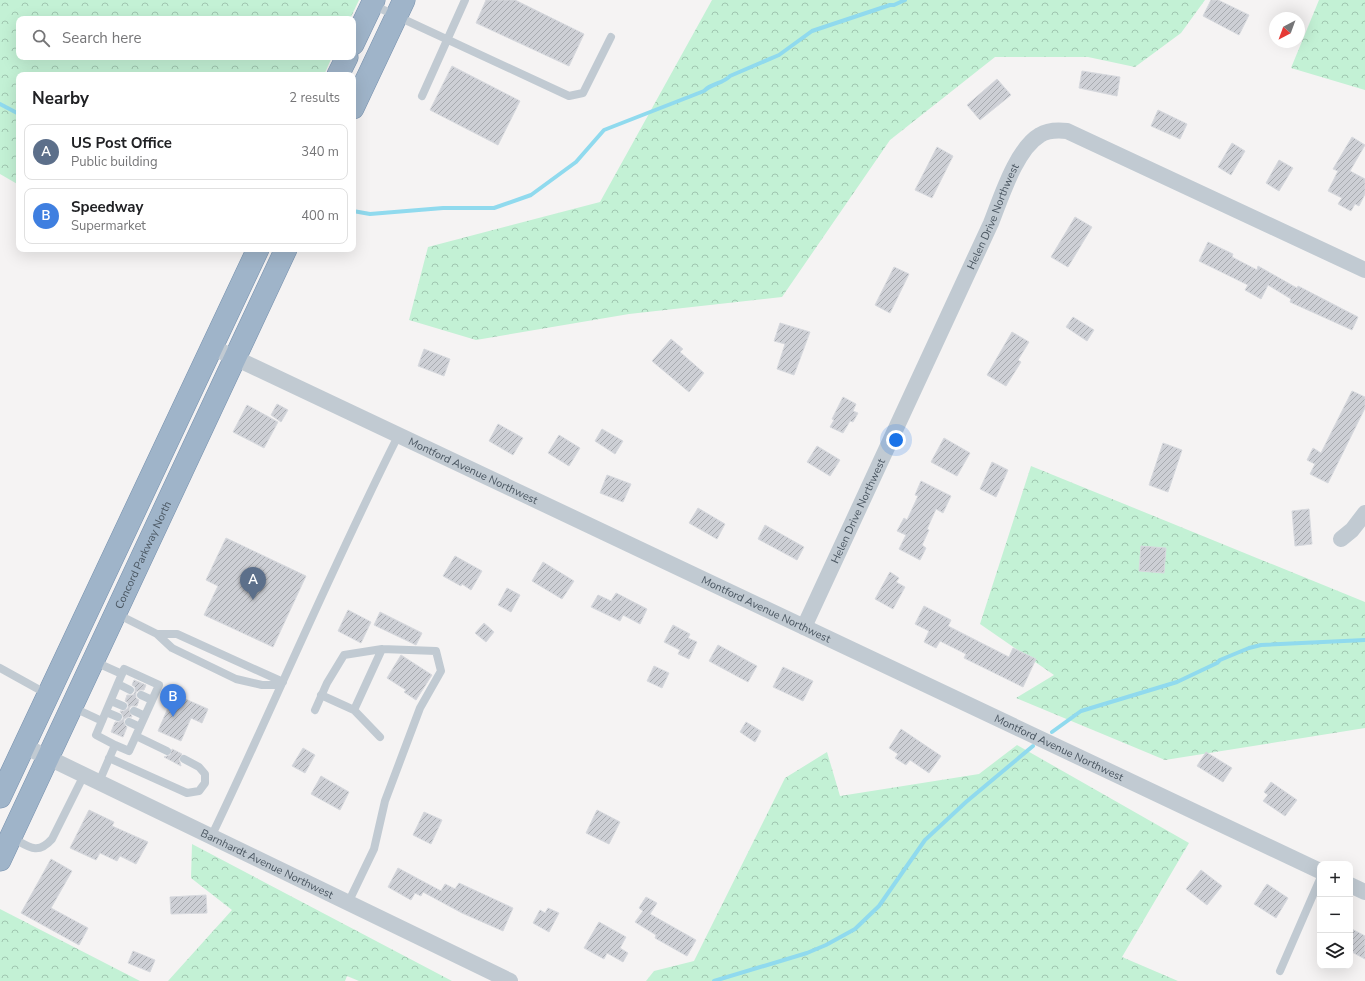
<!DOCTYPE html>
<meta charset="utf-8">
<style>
body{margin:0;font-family:"Nunito Sans",sans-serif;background:#f6f6f6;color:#202124}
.controls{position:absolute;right:12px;bottom:12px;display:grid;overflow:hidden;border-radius:8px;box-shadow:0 4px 16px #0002}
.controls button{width:36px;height:36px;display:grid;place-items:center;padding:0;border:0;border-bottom:1px solid #e0e0e0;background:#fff;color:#202124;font:20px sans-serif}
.compass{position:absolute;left:1269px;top:12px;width:36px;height:36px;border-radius:50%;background:#fff;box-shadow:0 4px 16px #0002;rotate:221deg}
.you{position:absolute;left:896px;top:440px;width:14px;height:14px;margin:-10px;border:3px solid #fff;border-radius:50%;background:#1a73e8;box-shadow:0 0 0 6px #1a73e833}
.badge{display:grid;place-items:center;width:26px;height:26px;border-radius:50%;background:#0b8043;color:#fff;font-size:13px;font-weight:700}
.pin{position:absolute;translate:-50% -33px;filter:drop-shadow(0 1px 2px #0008)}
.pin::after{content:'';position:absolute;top:21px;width:14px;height:12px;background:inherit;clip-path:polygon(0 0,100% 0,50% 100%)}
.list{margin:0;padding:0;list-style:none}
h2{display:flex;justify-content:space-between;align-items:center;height:52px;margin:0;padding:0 16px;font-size:17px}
h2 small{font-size:13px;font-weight:400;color:#757577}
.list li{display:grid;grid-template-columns:26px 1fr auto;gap:12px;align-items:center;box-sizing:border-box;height:56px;margin:0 8px 8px;padding:0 8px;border:1px solid #e0e0e0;border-radius:8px}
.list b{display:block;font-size:15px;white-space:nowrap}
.list p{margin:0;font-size:13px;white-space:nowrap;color:#757577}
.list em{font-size:13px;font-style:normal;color:#757577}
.icon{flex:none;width:22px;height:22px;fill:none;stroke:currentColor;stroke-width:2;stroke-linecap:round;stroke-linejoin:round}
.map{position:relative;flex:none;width:1365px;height:981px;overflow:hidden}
.search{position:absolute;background:#fff;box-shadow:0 4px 16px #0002;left:16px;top:16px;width:340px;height:44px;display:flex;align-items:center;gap:10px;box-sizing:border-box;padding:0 14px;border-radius:8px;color:#757577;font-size:15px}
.panel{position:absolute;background:#fff;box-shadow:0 4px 16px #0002;left:16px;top:72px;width:340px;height:180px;border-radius:8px}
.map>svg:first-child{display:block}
.forest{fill:url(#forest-crowns)}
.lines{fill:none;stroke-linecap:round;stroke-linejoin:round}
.stream{stroke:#90daee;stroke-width:4}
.building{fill:url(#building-hatch);stroke:#d7d9de}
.trunk-casing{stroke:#7690ad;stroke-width:23}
.service{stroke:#c1cad2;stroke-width:8}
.minor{stroke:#c1cad2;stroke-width:16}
.trunk{stroke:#9fb4c9;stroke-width:22}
.labels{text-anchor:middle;stroke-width:3;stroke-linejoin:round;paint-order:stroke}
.street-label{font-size:11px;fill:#4a5661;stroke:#fff}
</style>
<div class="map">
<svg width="1365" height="981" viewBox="0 0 1365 981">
<defs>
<pattern id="forest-crowns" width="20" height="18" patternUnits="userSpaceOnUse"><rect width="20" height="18" fill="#c3f1d5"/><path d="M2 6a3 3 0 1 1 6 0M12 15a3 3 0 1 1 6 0" fill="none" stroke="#a0c6b0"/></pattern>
<pattern id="building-hatch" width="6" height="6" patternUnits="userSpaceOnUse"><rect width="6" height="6" fill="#cdcfd5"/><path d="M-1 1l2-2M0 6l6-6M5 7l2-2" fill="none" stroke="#a8abb0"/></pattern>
</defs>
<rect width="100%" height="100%" fill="#f5f3f3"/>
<path class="forest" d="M0,0h359l-9,19h-331v38h313l-8,18h-305v110l-19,-11z
M712,0h493l-24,33 -46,34 -47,-10h-93l-105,83 -108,157 -153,17 -153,26 -67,-20 19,-73 172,-45z
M1319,0h46v90l-74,-22z
M1031,466l334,136v126l-200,32 -149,-62 38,-23 -74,-51z
M1017,745l172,98 -67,114 56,24h-532l8,-10 40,-10 91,-183 42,-26 13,44 139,-22z
M192,844l260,137h-93l-12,-5 -2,5h-177l64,-71 -41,-32z
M0,909l140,72h-140z"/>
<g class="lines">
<path class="stream" d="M0,104l19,10
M353,211l17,3 73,-6h51l37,-13 45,-33 28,-32 100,-39c7,-8 19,-7 26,-15l49,-21 33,-24 78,-26h4l11,-5
M1052,732l29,-21 96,-29 40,-19 3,-3 29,-12 12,-3 104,-5
M714,981l93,-28 19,-8 29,-16 24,-23 46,-66 41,-38 67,-56"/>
</g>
<path class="building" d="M486,0h29l69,34 -15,32 -93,-43z
M1211,0h7l31,15 -10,20 -36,-19z
M452,66l68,35 -22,44 -68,-35z
M1082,71l38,6 -3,19 -38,-8z
M997,79l14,16 -31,25 -13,-15z
M1158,110l29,14 -7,15 -29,-13z
M1352,137l13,8 -15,26 15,8v15l-6,12 -4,-2 -4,7 -13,-7 4,-6 -14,-7 10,-20 -5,-2z
M1232,143l13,8 -14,24 -13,-8z
M937,147l16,9 -21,42 -17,-8z
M1279,160l14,8 -14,23 -13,-8z
M1075,217l17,10 -24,40 -17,-10z
M1208,242l25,12 -1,3 25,13 1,-4 39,22 1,-2 60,31 -6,13 -62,-28 1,-3 -23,-14 -7,14 -16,-9 3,-5 -49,-24z
M894,267l15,7 -19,39 -15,-8z
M1073,317l21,13 -7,11 -21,-14z
M780,323l30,9 -16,43 -17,-6 8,-25 -11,-3z
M1012,332l17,10 -11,18 3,2 -15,24 -19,-11z
M671,339l12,10 -3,3 24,21 -15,19 -37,-31z
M424,349l26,10 -6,17 -26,-10z
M1352,391l13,6v11l-37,75 -18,-9 5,-10 -8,-4 6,-12 8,5z
M843,397l13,7 -3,7 5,2 -5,9 -3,-1 -7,12 -13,-6 4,-7 -2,-1z
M277,404l11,6 -7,12 -10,-7z
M247,405l31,17 -14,26 -31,-16z
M498,424l25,14 -10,17 -24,-14z
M602,429l21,12 -8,13 -20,-13z
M559,435l21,13 -11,18 -21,-13z
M944,438l26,15 -13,23 -26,-14z
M1163,443l19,7 -14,42 -19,-7z
M817,446l23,14 -10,16 -23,-14z
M992,462l16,8 -12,27 -16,-8z
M607,475l24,9 -8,18 -23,-9z
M921,481l30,15 -8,17 -7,-4 -9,20 2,1 -7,15 4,3 -6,12 -21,-11 7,-14 -9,-4 7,-13 3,2 11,-24 -3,-1z
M698,508l27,16 -8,15 -28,-16z
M1309,509l3,35 -17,2 -3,-35z
M765,525l39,22 -7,13 -39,-21z
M226,538l80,38 -33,71 -69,-32 14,-29 -12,-6z
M1141,546l25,2 -2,25 -25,-2z
M455,556l27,15 -11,19 -9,-6 -1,2 -18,-10z
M543,562l31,19 -12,18 -30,-18z
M890,572l9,6 -3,4 9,5 -12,22 -18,-10z
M507,588l13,7 -9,17 -13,-7z
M616,593l31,16 -7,15 -17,-9 -3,6 -29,-14 7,-12 13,6z
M924,606l27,14 -3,6 61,31 4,-9 23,11 -13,28 -59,-29 2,-4 -26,-13 -4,7 -12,-6 5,-11 -14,-7z
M348,610l23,12 -10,21 -23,-12z
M380,612l42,21 -6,12 -42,-20z
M484,623l10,9 -8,10 -11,-9z
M673,625l17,9 -2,4 9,4 -8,17 -11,-5 2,-4 -16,-8z
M718,645l39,21 -9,16 -39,-21z
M401,655l31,20 -16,25 -12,-8 2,-2 -19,-12z
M654,666l15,7 -7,15 -15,-7z
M783,667l30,14 -10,20 -30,-14z
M134,680l12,5 -2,5h-4l-4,2v6l3,2 -2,6h-6l-2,3 3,8h-4l-4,2v4l3,4 -4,10 -12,-5 4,-10h4l4,-3v-3l-3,-5h4l4,-3v-5l-3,-2 2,-6h6l2,-3v-5l-3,-2z
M174,694l34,15 -6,14 -11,-5 -10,23 -23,-10z
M746,722l15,9 -6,11 -15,-10z
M901,729l40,27 -12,17 -19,-13 -4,5 -11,-7 3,-4 -9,-6z
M303,748l12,7 -10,18 -13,-7z
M172,749l10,5 -3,5 2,7 -17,-9 6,-2z
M1206,752l26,16 -9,14 -26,-16z
M321,776l28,16 -9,18 -29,-16z
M1271,782l26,18 -12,16 -22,-15 5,-6 -4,-3z
M89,810l25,12 -2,4 36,16 -12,22 -16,-8 -3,5 -17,-8 -4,7 -26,-12z
M597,810l23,12 -11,22 -23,-11z
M424,812l18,8 -11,24 -18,-9z
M51,859l21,12 -21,37 37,20 -9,17 -58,-32z
M398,868l43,23 4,-7 10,5 4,-6 54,25 -10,23 -41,-18 -39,-21 -2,4 -6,-3 -4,7 -23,-13z
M1201,870l21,16 -15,19 -21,-16z
M1267,884l21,14 -12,20 -22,-14z
M206,895l1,18 -36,1 -1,-17z
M646,897l11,6 -7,11 46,26 -9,16 -32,-18 1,-3 -21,-13 8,-11 -4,-3z
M548,908l11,5 -10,19 -16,-9 7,-13 5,3z
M599,922l27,15 -6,11 8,5 -5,9 -16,-9 -3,6 -20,-11z
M1350,928l15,8v23l-15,-8z
M133,951l22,9 -5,12 -22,-9z"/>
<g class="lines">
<g class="trunk-casing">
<g id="trunk">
<path d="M353,44l21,-44"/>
<path d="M338,75l9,-18"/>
<path d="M353,108l51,-108"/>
<path d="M0,797l258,-548"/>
<path id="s4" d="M0,860l286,-611"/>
</g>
</g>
<path class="service" d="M373,5l196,91 14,-3 28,-56
M422,96l43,-96
M117,614l40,20
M157,634h20l106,48 -8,3h-13l-26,-6 -64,-31z
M93,661l29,13
M0,668l47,26
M118,684l12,6
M141,695l11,5
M321,695l33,15 28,-61 54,2 5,20 -21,37 -35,93 -11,48 -25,52
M111,701l12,5
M72,707l30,14
M315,710l12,-27 17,-28 38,-6
M354,710l26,27
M134,711l11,5
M106,712l12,5
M129,722l11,5
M136,736l31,15
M109,758l78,35 12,-2 6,-8v-9l-6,-7 -15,-8
M99,782l16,-37 -19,-10 28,-66 35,16 -30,66 -14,-6
M212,835c63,-132 120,-268 186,-399
M11,837c17,9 26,19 41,2l32,-64
M1280,971l40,-92"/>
<g class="minor">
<path id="s1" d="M212,347l1108,524"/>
<path d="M1341,539l11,-9 13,-17"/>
<path id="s2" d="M804,627l187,-404c10,-25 25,-74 49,-88 8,-5 18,-5 27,-4l298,139"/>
<path id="s3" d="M24,746l486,235"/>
<path d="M1350,885l15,7"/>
</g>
<use href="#trunk" class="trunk"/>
</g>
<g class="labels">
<g class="street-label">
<text dy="4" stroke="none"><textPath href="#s2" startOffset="452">Helen Drive Northwest</textPath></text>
<text dy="4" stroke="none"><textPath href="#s1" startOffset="289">Montford Avenue Northwest</textPath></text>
<text dy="4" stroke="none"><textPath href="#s2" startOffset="128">Helen Drive Northwest</textPath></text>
<text dy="4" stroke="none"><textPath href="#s4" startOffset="337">Concord Parkway North</textPath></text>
<text dy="4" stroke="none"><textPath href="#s1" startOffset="613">Montford Avenue Northwest</textPath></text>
<text dy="4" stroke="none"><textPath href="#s1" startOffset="937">Montford Avenue Northwest</textPath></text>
<text dy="4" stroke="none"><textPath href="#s3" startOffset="270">Barnhardt Avenue Northwest</textPath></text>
</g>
</g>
</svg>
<div class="controls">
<button>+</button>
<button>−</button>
<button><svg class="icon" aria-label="layers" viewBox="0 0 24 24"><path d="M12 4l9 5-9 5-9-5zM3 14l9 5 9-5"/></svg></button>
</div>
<svg class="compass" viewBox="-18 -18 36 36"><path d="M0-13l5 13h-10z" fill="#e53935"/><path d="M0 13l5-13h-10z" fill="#757577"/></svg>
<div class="you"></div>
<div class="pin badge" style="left:253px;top:600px;background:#5c6f8a">A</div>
<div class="pin badge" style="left:173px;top:717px;background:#3f7fe0">B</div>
<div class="search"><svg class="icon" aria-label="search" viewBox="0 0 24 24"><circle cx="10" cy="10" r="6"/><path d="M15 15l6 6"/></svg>Search here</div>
<section class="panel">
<h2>Nearby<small>2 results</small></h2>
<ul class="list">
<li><span class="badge" style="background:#5c6f8a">A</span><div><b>US Post Office</b><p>Public building</p></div><em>340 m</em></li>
<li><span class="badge" style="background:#3f7fe0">B</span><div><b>Speedway</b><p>Supermarket</p></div><em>400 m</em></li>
</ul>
</section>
</div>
